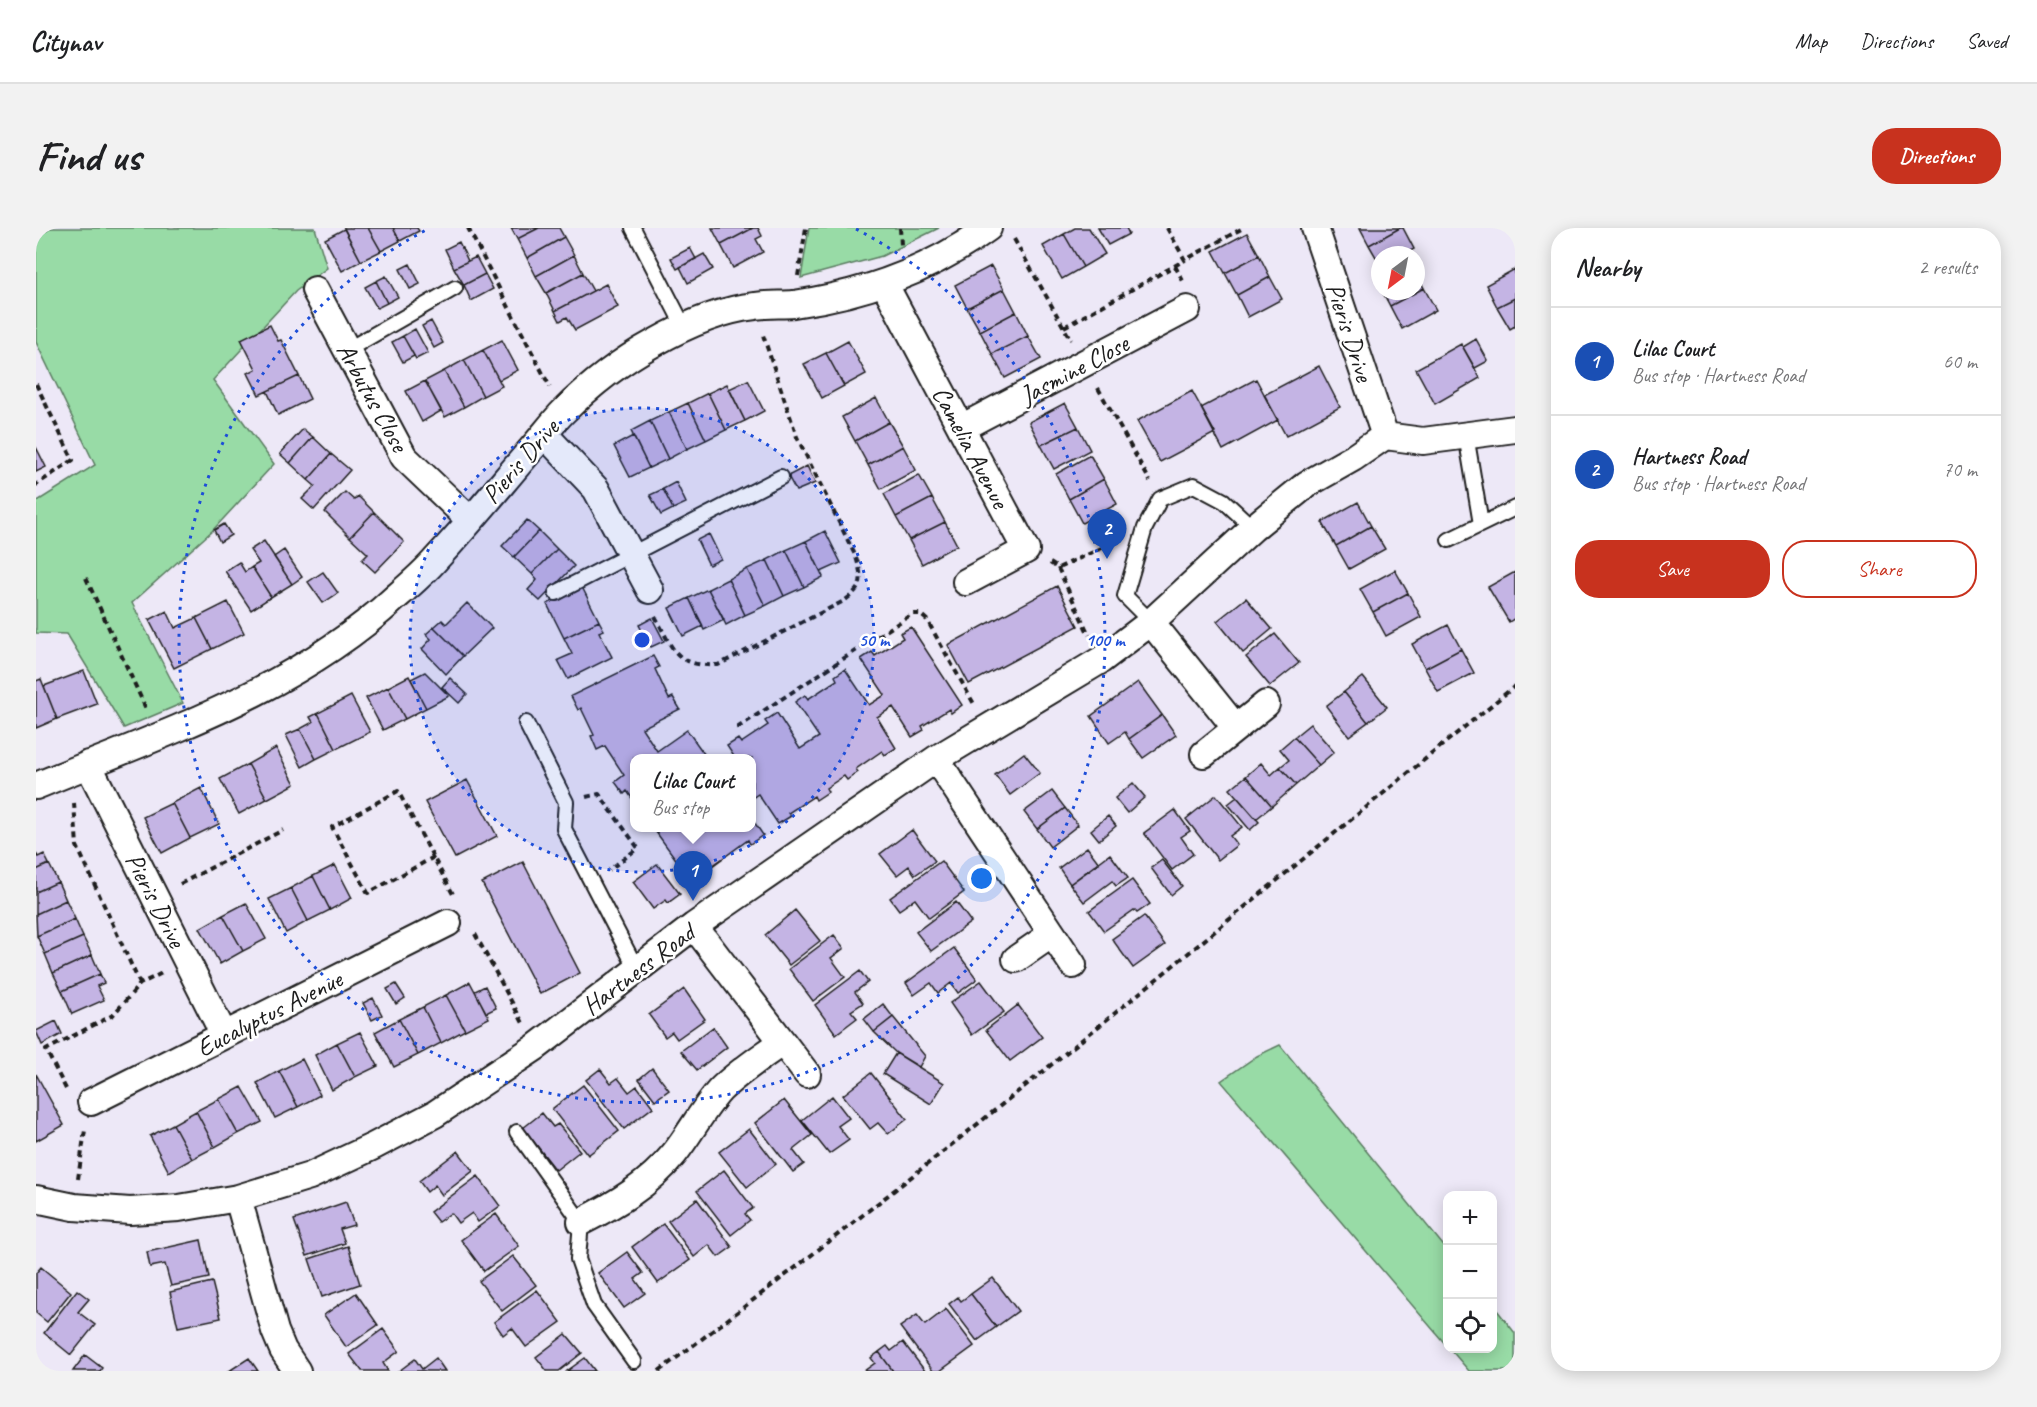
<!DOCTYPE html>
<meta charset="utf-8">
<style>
body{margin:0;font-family:Caveat,sans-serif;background:#f2f2f2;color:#202124}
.controls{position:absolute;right:18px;bottom:18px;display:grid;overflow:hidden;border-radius:12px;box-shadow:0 3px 15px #0003}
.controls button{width:54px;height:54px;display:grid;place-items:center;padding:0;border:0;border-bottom:2px solid #e0e0e0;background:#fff;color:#202124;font:30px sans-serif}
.compass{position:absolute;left:1335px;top:18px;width:54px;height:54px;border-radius:50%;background:#fff;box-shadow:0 3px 15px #0003;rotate:212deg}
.you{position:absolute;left:946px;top:651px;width:21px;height:21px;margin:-15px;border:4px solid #fff;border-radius:50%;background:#1a73e8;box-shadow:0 0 0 9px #1a73e833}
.badge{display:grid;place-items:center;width:39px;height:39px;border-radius:50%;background:#c8321e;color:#fff;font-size:20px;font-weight:700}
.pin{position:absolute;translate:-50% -50px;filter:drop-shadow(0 2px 3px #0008)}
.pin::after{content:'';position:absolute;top:32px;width:21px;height:18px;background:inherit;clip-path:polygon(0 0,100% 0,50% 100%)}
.popup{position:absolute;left:594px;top:526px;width:126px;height:78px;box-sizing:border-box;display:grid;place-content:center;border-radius:12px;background:#fff;filter:drop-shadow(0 2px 4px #0005);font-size:20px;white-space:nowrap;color:#757577}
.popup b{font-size:22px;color:#202124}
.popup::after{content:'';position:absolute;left:50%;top:100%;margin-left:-12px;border:12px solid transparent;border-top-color:#fff}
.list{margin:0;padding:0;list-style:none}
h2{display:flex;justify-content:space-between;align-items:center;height:78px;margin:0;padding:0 24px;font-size:26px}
h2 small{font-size:20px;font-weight:400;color:#757577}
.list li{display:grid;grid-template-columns:39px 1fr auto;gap:18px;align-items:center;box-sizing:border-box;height:108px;padding:0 24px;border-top:2px solid #e0e0e0}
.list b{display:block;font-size:22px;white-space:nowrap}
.list p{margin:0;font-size:20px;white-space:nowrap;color:#757577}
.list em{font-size:20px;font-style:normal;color:#757577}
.actions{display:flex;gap:12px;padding:18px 24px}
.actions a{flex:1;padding:14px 0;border:2px solid #c8321e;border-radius:24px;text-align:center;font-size:21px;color:#c8321e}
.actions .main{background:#c8321e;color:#fff}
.icon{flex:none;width:33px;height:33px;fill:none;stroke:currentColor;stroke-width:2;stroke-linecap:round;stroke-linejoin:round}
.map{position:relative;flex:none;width:1479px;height:1143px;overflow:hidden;border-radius:24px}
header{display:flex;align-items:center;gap:36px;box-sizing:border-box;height:84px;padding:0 30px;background:#fff;border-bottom:2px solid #e0e0e0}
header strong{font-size:28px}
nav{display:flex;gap:33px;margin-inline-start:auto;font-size:21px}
.intro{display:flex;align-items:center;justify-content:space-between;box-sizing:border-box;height:144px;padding:0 36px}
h1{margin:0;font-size:42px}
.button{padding:15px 27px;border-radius:24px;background:#c8321e;color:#fff;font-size:21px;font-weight:700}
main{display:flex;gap:36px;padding:0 36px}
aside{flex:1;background:#fff;border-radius:24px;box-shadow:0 3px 15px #0003}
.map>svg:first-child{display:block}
.green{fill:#98dba6;stroke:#5a7c61;stroke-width:1.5}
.building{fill:#c4b4e4;stroke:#1c1c1c;stroke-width:1.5}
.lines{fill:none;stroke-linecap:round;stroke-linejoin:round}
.lane-casing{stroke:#1c1c1c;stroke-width:18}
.street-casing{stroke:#1c1c1c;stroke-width:30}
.path{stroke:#1c1c1c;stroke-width:4;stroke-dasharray:6 4.5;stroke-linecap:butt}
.lane{stroke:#fff;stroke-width:14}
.street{stroke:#fff;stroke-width:26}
.ring{fill:none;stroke:#1d4ed8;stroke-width:3;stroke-dasharray:3 6}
.labels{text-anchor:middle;stroke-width:5;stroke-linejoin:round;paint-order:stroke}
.street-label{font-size:26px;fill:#1c1c1c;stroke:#fff}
.centre{fill:#1d4ed8;stroke:#fff;stroke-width:3}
.ring-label{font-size:18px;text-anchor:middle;font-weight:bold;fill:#1d4ed8;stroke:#fff;stroke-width:5;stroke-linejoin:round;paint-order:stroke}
</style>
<header>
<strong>Citynav</strong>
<nav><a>Map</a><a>Directions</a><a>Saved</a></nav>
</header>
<div class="intro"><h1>Find us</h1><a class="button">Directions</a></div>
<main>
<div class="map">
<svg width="1479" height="1143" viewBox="0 0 1479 1143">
<rect width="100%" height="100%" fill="#ede8f7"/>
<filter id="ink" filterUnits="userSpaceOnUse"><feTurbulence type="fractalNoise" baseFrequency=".0167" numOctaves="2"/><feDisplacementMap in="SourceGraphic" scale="12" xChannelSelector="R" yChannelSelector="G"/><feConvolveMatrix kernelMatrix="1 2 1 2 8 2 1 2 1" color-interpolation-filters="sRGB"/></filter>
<g filter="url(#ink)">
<path class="green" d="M0,0h279l12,40 -31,23 -83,89 61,84 -62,67 -80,72 51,100 -59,25 -57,-94 -31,-1v-131l59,-37 -59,-123z
M773,0h130l-57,28 -81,22z
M1244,817l167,205v96l-226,-265 36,-25z
M1457,1077l22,28v38h-46l-19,-22 42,-1z"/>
<path class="building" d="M308,0h24l13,23 -20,10z
M332,0h25l7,13 -19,10z
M357,0h24l2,3 -19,10z
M475,0h28l-22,11z
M503,0h20l5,9 -37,21 -10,-19z
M676,0h41l-32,17z
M717,0h5l4,8 -6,3 7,13 -30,16 -12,-23z
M1039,0h14l16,26 -22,13 -19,-33z
M1062,0h28l3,6 -21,11z
M1324,0h40l-31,17z
M1364,0h3l11,21 -11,6h-23v9l-11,-19z
M308,1l17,32 -19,10 -17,-32z
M1211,5l12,22 -34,18 -12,-22z
M1028,6l19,33 -21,12 -19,-33z
M528,9l10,18 -38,21 -9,-18z
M423,14l9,19 -14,7 -9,-19z
M654,20l6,11 -19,10 -6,-11z
M668,26l9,15 -25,14 -8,-16z
M538,27l9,18 -37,20 -10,-17z
M1223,27l11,22 -33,18 -12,-22z
M440,29l9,17 -21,11 -10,-17z
M374,36l10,20 -10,5 -10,-20z
M955,38l13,23 -37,19 -12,-23z
M1479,41v29l-18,9 -11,-22z
M547,45l10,18 -38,20 -9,-18z
M1380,45l8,15 -34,18 -8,-15h34z
M449,46l8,15 -22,12 -7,-16z
M350,48l12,21 -11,6 -11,-22z
M1234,49l12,22 -34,18 -11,-22z
M340,53l11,22 -10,5 -12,-21z
M570,56l12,23 -43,23 -8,-13 -7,4 -5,-10z
M1388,60l12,22 -34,19 -12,-23z
M968,61l12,23 -36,19 -13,-23z
M1479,70v28l-5,3 -13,-22z
M980,84l12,24 -36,18 -12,-23z
M395,93l12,22 -9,5 -12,-22z
M234,97l8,16 3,-1 18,36 -40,19 -11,-22 8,-4 -15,-30z
M379,101l13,24 -12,6 -13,-23z
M367,108l11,20 -11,6 -11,-20z
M992,108l13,23 -36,19 -13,-24z
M1440,111l12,22 -13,7 -12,-21z
M466,112l16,30 -19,10 -16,-30z
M812,113l18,33 -22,12 -18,-33z
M1425,116l19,34 -45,26 -19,-35z
M447,122l19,36 -19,10 -19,-36z
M790,125l18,33 -22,12 -18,-34z
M428,132l19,36 -19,11 -20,-36z
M1283,138l21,41 -54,29 -22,-41z
M408,143l20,36 -19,10 -20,-36z
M263,148l11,23 -32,16 -11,-24z
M1220,151l22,41 -55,30 -22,-42z
M712,152l16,31 -19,10 -16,-32z
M389,153l16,30 -19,11 -16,-31z
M691,156l18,37 -19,9 -18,-37z
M1156,163l23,42 -55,29 -23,-41z
M672,165l18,37 -20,10 -18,-37z
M840,170l13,24 -34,19 -13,-24z
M652,175l18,37 -19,9 -18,-37z
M1029,175l13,24 -37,18 -12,-23z
M633,184l18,37 -19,10 -18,-38z
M614,193l18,38 -19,9 -18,-37z
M853,194l14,24 -35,19 -13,-24z
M1042,199l12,23 -36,19 -13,-24z
M267,201l10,8 -23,26 -10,-9z
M597,208l16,32 -19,9 -16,-31z
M277,209l18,17 -23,26 -18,-17z
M867,218l13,24 -35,19 -13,-24z
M0,219l10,20 -10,5z
M295,226l19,16 -36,40 -12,-11 13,-13 -7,-6z
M1054,227l14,24 -35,20 -13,-25z
M771,238l8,17 -19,8 -8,-15z
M883,247l13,23 -36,19 -12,-23z
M1068,251l13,25 -35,19 -13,-24z
M640,254l10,21 -13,6 -10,-20z
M627,261l10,20 -12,6 -11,-20z
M309,264l9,8 4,-4 16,16 -24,25 -25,-25z
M896,270l13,24 -36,18 -13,-23z
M1322,274l13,24 -35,20 -14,-24z
M338,284l30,30 -29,30 -13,-12 6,-6 -18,-17z
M491,292l12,11 -25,26 -12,-11z
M909,294l12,23 -35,19 -13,-24z
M188,296l7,11 -11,7 -6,-12z
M1335,298l14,23 -36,20 -13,-23z
M503,303l18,18 -25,25 -18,-17z
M789,303l16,32 -20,9 -15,-31z
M673,306l12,25 -12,6 -12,-25z
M228,313l28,43 -21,13 -19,-30 7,-4 -9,-13z
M770,313l17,36 -19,10 -18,-37z
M521,321l17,17 -34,35 -12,-11 9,-10 -5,-6z
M248,322l18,27 -10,7 -18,-27z
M750,322l18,37 -20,9 -17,-36z
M731,332l17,36 -19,10 -18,-37z
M203,334l6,10 7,-5 19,30 -20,13 -26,-39z
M711,341l18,37 -20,9 -17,-36z
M1359,342l13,23 -35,19 -13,-23z
M287,344l15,21 -15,10 -15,-21z
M1479,344v46l-6,4 -21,-35z
M692,351l17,36 -19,10 -18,-36z
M1021,358l21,40 -109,58 -21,-39z
M546,359l17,34 -35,17 -17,-34z
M672,361l16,31 -20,10 -15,-32z
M1372,365l13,24 -35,19 -13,-24z
M653,370l14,28 -20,10 -14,-28z
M1210,370l26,31 -29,24 -26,-32z
M192,374l16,31 -32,16 -16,-31z
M431,375l25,25 -29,28 -29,-29 8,-7 4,4z
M131,383l8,17 21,-10 16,31 -38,19 -25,-48z
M616,390l12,23 -13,6 -12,-22z
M563,393l5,9 -5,2 13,25 -44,22 -10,-19 14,-6 -8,-16z
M1412,397l13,24 -36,19 -13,-24z
M398,399l29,29 -17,18 -24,-25 9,-10 -5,-5z
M875,399l51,78 -11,8 -2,-4 -27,17 2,4 -12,7 -19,-30 -16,10 19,31 -11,7 -3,-4 -26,18 2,3 -11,8 -3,-4 -18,12 2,4 -12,8 -2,-4 -26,17 3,3 -13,8 -20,-30 -6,4v-40h-17l-8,-12 11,-7 3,4 27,-18 -3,-4 12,-8 23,36 19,-12 -24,-35 10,-7 3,4 29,-19 -2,-4 10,-7 24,36 16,-10 -24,-36 11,-7 3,4 28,-18 -3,-5z
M1239,406l24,29 -29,23 -24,-29z
M1425,421l13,24 -36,19 -13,-24z
M617,428l6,11 -4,2 14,30 4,-2 7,12 -38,19 15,23 30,-21 20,28h-73v43l-7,-10 -3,3 -9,-12 9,-7 -19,-29 -8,4 -6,-14 3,-1 -13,-27 -3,2 -7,-14z
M48,443l13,33 -40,15 -13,-33z
M389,444l24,24 -23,12 -15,-29z
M373,448l17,32 -21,11 -17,-32z
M1327,449l24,30 -19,15 -24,-30z
M414,450l17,16 -8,9 -17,-16z
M5,451l16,40 -21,9v-47z
M1102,454l24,33 -33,24 -4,-7 -16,11 -18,-27z
M352,459l17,32 -22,11 -17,-32z
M1308,464l24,30 -19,14 -23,-30z
M315,468l19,36 -34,17 -18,-36z
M282,485l18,36 -20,10 -16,-30 13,-7 -3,-5z
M1126,487l14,20 -33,23 -14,-19z
M1274,496l24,28 -15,13 -25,-28z
M264,501l16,30 -14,8 -16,-32z
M1258,509l25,28 -23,20 -16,-18 9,-7 -9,-11z
M240,520l19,36 -28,15 -19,-35z
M988,525l16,20 -30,22 -15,-20z
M1225,535l10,12 9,-8 16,18 -24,21 -26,-30z
M212,536l19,35 -28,15 -19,-35z
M1210,548l26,30 -16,13 -26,-30z
M431,552l30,56 -42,22 -30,-56z
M1097,555l12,14 -18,16 -12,-15z
M165,560l18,36 -29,14 -18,-35z
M1016,563l13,17 -28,21 -13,-17z
M1180,567l26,32 -12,9 7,9 -19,15 -32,-41z
M1201,569l22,25 -9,8 -22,-26z
M136,575l18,35 -28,15 -19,-36z
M1029,580l13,17 -28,22 -13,-18z
M1139,582l15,21 -9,6 12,17 -21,16 -28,-37z
M1072,588l8,10 -17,14 -8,-10z
M716,591l11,16 -13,9 -2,-4 -44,32 2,4 -12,8 -41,-56h99z
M876,602l23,31 -20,14 -6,-9 -12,9 -17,-21z
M1051,619l12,16 -29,21 -11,-16z
M0,625l2,4 6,-3 5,10 -13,6z
M1074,626l18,24 -12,8 -4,-5 -28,21 -14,-18z
M1126,632l20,26 -11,9 -20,-27z
M905,633l23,31 -35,26 -14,-19 -16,11 -9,-12z
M487,634l57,111 -40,21 -58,-111z
M13,636l9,18 -22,10v-22z
M621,636l23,30 -12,9 -2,-3 -13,9 -20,-27z
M299,637l17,33 -22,12 -17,-34z
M277,648l17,34 -22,11 -17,-33z
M1096,652l18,24 -13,9 -3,-3 -30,21 -15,-20z
M22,654l8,18 -30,14v-22z
M255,660l17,33 -22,12 -17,-34z
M30,672l9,19 -38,17 -1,-22z
M920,674l15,20 -40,29 -15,-19z
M210,675l20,36 -23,12 -20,-36z
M759,682l25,31 -31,24 -24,-30z
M187,687l20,36 -23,13 -20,-36z
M1108,688l21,29 -32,23 -21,-29z
M39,691l8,18 -38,17 -8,-18z
M798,707l10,13 -13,10 14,19 -32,24 -24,-32z
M47,709l9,18 -39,18 -8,-19z
M918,720l23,31 -19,14 -7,-10 -13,10 -7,-10 -17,12 -8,-12z
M56,727l8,19 -38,17 -9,-18z
M824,743l8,11 -13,10 8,11 -12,8 6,7 -21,16 -21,-29z
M64,746l4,9 -7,3 7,14 -32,14 -10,-23z
M945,753l23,31 -32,23 -22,-32z
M434,754l19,36 -24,12 -19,-35z
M360,756l9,14 -9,6 -9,-15z
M449,758l11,22 -10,5 -11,-22z
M648,761l21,30 -28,20 -5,-7 -7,5 -16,-22z
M410,767l19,35 -24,13 -18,-36z
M337,770l9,17 -10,5 -9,-17z
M847,776l10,13 -19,15 -10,-13z
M982,777l24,32 -32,24 -24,-31z
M387,779l18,36 -23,12 -19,-36z
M857,789l32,39 -6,11 -23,-14 -22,-21z
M363,791l19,36 -24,12 -19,-35z
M20,793l6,13 -20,11 -6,-14z
M677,799l14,20 -30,23 -16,-19z
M324,804l18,34 -23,11 -18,-34z
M301,815l18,34 -23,13 -17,-35z
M860,825l48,30 -13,21 -48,-30z
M266,831l18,36 -22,12 -19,-36z
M616,840l17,22 -14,10 -16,-21z
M564,841l11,14 7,-5 11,14 8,-6 16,21 -29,22 -38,-49z
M243,843l19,36 -23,11 -18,-35z
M835,845l36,46 -19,15 -10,-11 -8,6 -27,-34z
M0,846l28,51 -28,16z
M547,857l36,46 -31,24 -36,-46z
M206,859l20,35 -24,12 -19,-35z
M796,868l17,22 -11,8 11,14 -20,14 -27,-34z
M183,871l19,35 -23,13 -19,-36z
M748,872l28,35 -19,15 11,14 -11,8 -38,-49z
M160,883l19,36 -23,12 -19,-35z
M506,885l11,14 5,-3 22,27 -24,19 -33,-42z
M137,896l19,35 -23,13 -19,-36z
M713,901l27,35 -29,23 -28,-35z
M422,923l15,20 -31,24 -7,-10 -8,7 -8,-11z
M688,942l29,38 -8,6 5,6 -19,15 -34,-44z
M442,948l22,30 -22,16 -6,-9 -14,10 -7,-10 -13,9 -8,-10z
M661,971l35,48 -14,10 -9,-12 -15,12 -26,-36z
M310,974l8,23 -14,4 5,14 -38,13 -13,-36z
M460,986l23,32 -35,25 -23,-31z
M627,996l27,36 -32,23 -26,-36z
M165,1012l8,38 -38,8 -6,-22 -15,3 -3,-15z
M312,1018l12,38 -38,13 -13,-38z
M591,1024l16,21 -8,6 10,14 -21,15 -26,-35z
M477,1028l23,29 -34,26 -23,-30z
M5,1039l30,25 -24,30 -11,-9v-40z
M957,1050l25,33 -22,16 -25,-33z
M176,1054l9,36 -43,9 -8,-35z
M41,1062l12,9 -11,13 17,13 -24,30 -27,-22z
M501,1062l24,32 -35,25 -14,-19 -9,7 -9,-13z
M320,1065l22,32 -32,22 -22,-32z
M935,1066l25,33 -19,14 -28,-37 9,-7 3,4z
M910,1081l28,37 -34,25h-7l-33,-44 17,-12 8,10z
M347,1101l16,22 -16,12 5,8h-26l-13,-17z
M530,1106l16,19 -23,18h-12l-11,-14z
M867,1114l22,29h-32l-14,-19 8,-6 4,5z
M843,1124l14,19h-29l11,-8 -4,-5z
M49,1127l17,13 -2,3h-27z
M213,1130l9,13h-29z
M400,1130l9,13h-46l16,-12 7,10z
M549,1130l10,13h-28z"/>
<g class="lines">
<g class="lane-casing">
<path id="lane" d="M597,0l51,99
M311,122l108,-62
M1430,207l15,89
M1413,312l66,-32
M520,365l225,-116
M1115,394l-26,-26 20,-68 15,-29 34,-14 30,16 29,27
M490,495l40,79 -2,27 73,141
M481,904l64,90 -3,37 16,46 40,56"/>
</g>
<g class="street-casing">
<path id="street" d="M1279,0l70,208
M848,55l142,267 -60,32
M279,62l89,167 66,63
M925,200l226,-119
M508,206l52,55 54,101
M1349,208l38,5 92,-12
M1115,394l85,106
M1168,526l62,-50
M900,531l137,206
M52,536l136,271
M0,558c125,-52 259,-95 360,-189 14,-12 29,-25 41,-39 34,-36 65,-75 97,-112 10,-11 19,-24 29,-34 27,-27 58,-51 91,-69 30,-17 65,-33 101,-37 13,-2 26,-1 39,-2 70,-10 137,-34 194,-76
M658,698l113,148
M980,731l36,-25
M55,874l357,-179
M202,970l37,133 8,19 14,21
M0,971l38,8 56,4 49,-3 59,-10 72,-22 64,-30 61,-32 101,-67 158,-121 242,-167 165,-99 50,-38 102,-94 54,-44 46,-26 32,-22
M545,994c35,-18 68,-37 93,-68 16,-20 28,-44 46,-64 18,-18 42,-33 62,-48"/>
</g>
<path class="path" d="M432,0l82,159
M864,0l1,17
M1131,0l18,32 58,-32
M0,8l12,-8
M978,11l57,101
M1139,38l8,15
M762,48l8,-48
M1028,99l121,-67
M0,156l37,76 -37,25
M1062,160l52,93
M1014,335l8,5 59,-27
M1022,340l31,67
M50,350l61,133
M619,388c18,33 20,51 63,49l126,-64c20,-15 19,-21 12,-44l-59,-120 -35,-105
M701,500l175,-114h8l7,6 47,84
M550,569l13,-3 39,54 -29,22
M38,575l3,43 63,138
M398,629l-66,36 -36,-66 66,-36 56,105
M144,656l103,-54
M439,706l48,89
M30,861l-20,-39 67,-35 27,-31 22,-11
M42,951l7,-49
M623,1143c293,-218 572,-455 856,-685"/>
<use href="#lane" class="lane"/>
<use href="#street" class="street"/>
</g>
</g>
<circle cx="606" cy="412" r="232" fill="#1d4ed8" fill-opacity=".12"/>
<g class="ring">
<circle cx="606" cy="412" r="232"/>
<path d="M820 1A463 463 0 1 1 392 1"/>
</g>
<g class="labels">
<g class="street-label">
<text transform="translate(1314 104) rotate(72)" y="9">Pieris Drive</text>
<text transform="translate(1038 141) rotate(-28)" y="9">Jasmine Close</text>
<text transform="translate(337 169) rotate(61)" y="9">Arbutus Close</text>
<text transform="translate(935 219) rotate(62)" y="9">Camelia Avenue</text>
<text transform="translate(484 233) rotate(-49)" y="9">Pieris Drive</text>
<text transform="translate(120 672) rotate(63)" y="9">Pieris Drive</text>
<text transform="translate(602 741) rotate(-37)" y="9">Hartness Road</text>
<text transform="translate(233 785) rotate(-27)" y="9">Eucalyptus Avenue</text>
</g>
</g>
<circle cx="606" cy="412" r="9" class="centre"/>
<g class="ring-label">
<text x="838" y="418">50 m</text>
<text x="1069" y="418">100 m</text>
</g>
</svg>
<div class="controls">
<button>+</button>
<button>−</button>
<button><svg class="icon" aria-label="locate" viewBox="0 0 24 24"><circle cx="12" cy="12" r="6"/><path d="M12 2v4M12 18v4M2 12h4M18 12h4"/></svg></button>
</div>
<svg class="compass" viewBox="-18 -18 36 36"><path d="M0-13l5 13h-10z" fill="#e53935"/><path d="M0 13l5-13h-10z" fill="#757577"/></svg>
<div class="you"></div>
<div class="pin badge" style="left:657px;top:673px;background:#1a4fb4">1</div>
<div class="popup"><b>Lilac Court</b>Bus stop</div>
<div class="pin badge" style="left:1071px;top:331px;background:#1a4fb4">2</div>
</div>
<aside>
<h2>Nearby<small>2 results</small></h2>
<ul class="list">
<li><span class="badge" style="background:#1a4fb4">1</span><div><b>Lilac Court</b><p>Bus stop · Hartness Road</p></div><em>60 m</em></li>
<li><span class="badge" style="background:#1a4fb4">2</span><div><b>Hartness Road</b><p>Bus stop · Hartness Road</p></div><em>70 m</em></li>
</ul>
<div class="actions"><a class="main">Save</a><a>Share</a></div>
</aside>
</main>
